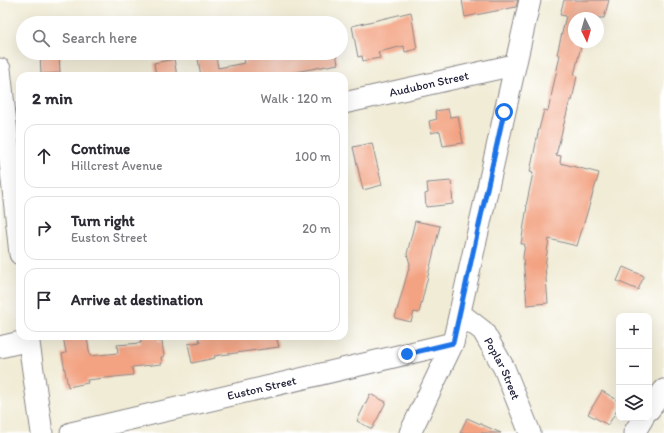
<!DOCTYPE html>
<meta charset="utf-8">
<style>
body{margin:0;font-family:Itim,sans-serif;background:#f2f2f3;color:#2b2b33}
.controls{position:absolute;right:12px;bottom:12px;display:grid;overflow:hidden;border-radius:8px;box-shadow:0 4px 16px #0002}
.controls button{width:36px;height:36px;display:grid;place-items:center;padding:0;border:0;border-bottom:1px solid #e1e1e2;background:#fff;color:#2b2b33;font:20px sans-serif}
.compass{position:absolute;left:568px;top:12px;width:36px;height:36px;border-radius:50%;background:#fff;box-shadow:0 4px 16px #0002;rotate:175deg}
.stop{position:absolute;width:12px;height:12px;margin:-9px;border:3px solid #1a73e8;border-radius:50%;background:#fff}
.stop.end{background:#1a73e8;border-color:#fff;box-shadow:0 1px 4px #0008}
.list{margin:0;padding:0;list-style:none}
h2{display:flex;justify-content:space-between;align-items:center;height:52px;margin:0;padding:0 16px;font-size:17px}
h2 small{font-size:13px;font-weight:400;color:#7c7c81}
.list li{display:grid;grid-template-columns:26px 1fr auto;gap:12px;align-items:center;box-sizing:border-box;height:64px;margin:0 8px 8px;padding:0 8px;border:1px solid #e1e1e2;border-radius:12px}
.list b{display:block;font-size:15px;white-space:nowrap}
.list p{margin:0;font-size:13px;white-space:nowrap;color:#7c7c81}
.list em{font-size:13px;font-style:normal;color:#7c7c81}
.icon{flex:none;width:22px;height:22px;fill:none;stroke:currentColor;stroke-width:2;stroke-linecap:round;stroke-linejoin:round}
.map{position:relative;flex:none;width:664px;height:433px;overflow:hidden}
.search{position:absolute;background:#fff;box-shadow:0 4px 16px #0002;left:16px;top:16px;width:332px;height:44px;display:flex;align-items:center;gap:10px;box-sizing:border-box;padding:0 14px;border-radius:22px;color:#7c7c81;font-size:15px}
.panel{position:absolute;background:#fff;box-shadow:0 4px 16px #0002;left:16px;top:72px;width:332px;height:268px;border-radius:12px}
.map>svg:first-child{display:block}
.building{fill:#f3a382}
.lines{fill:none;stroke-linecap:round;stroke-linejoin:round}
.minor-casing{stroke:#8a8788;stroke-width:23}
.minor{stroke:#fff;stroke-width:21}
.route{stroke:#1a73e8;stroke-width:5}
.labels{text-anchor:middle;stroke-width:4;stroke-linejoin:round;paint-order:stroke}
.street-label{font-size:12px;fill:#22223b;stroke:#fff}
</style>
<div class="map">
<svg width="664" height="433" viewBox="0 0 664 433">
<rect width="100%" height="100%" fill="#fff"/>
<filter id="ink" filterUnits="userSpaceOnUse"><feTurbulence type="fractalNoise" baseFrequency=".025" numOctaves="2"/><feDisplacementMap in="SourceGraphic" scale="8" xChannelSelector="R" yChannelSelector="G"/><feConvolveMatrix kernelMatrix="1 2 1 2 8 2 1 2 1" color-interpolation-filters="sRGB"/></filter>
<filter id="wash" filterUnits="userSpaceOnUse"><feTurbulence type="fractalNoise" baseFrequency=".012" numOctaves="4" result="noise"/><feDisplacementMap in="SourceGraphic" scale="16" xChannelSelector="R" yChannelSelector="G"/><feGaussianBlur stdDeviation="0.9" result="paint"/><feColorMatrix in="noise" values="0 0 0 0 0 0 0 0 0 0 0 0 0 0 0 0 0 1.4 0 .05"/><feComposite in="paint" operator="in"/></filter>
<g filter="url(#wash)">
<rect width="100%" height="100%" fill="#f1ecd6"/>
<g id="blocks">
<path class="building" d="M462,0h56l-2,7 -51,10z
M564,0h45l-5,18h-30v24h8l-8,33 3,1 -5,25 -2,-1 -14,55 5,1 -1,7 39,10 -22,73 -28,-7 -4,27 3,37 -21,2 -4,-48 2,-13h-4l6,-38h-1l7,-33 -3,-1 8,-39 6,-23 4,1 12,-56 -3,-1 9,-38 -6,-1z
M411,12l6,37 -12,3 -1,-6 -26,6 2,6 -17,3 -1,-5 -4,1 -6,-31z
M40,53h19l1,20 -19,1z
M242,53h94l2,11 -64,12h-73l-3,-17 18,-2 2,11 27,-5z
M174,59l3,17h-21l-2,-13z
M448,109l2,8 8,-1 5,27 -20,3 -3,-15 -9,2 -2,-12 8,-2 -2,-8z
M372,143l10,42 -19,5 -10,-43z
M451,181l2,23 -27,3 -1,-13 3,-1 -1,-10z
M415,221l25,5 -21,87 -5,-1 -3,10 -16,-4 15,-54 -3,-10z
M623,267l21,9 -6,14 -21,-9z
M63,336h16l1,3 7,-1 3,18 28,-3 -1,-8 24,-2 -1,-7h18l1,6 3,-1 2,16h-3l1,7 -30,3 1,8 -46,5 1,3 -20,4 -6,-33 4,-1z
M198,336h78l3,11 -65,9 1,2 -23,5 -4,-19 12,-2z
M602,391l17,10v6l-11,18 -20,-11z
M370,394l16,8 -14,27 -15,-8z
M467,418l34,15h-41z"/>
</g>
</g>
<g filter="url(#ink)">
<use href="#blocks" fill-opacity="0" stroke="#8a8788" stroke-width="1"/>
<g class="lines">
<g class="minor-casing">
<g id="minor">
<path d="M0,69l20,185"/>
<path id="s1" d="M344,103l170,-38"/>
<path id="s2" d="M461,314l22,17 21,37 26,65"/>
<path d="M28,336l14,97"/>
<path d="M0,347l29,-7"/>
<path d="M649,410l15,-20"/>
<path id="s3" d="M71,433l382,-90"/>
<path d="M410,433l43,-90 77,-343"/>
<path d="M634,433l9,-15"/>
</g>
</g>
<use href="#minor" class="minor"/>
</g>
</g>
<g class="lines" filter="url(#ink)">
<path class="route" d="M407,354l46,-11 51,-231"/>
</g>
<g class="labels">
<g class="street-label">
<text dy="4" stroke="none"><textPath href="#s1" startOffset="87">Audubon Street</textPath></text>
<text dy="4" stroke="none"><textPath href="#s2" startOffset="70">Poplar Street</textPath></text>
<text dy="4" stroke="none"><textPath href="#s3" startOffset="196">Euston Street</textPath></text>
</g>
</g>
</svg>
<div class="controls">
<button>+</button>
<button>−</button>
<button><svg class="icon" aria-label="layers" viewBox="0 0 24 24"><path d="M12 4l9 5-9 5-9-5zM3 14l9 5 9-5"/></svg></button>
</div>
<svg class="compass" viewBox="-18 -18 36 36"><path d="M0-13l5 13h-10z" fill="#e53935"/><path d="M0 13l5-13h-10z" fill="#7c7c81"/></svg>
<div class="stop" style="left:504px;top:112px"></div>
<div class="stop end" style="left:407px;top:354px"></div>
<div class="search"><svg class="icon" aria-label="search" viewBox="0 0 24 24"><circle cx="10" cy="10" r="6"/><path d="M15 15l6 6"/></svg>Search here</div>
<section class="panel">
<h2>2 min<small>Walk · 120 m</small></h2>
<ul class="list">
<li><svg class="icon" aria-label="ahead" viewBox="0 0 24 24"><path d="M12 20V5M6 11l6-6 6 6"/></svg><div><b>Continue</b><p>Hillcrest Avenue</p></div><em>100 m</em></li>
<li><svg class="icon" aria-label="right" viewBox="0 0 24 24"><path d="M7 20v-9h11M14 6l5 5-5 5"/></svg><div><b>Turn right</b><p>Euston Street</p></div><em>20 m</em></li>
<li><svg class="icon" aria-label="arrive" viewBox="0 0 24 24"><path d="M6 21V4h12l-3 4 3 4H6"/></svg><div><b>Arrive at destination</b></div></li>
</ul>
</section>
</div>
